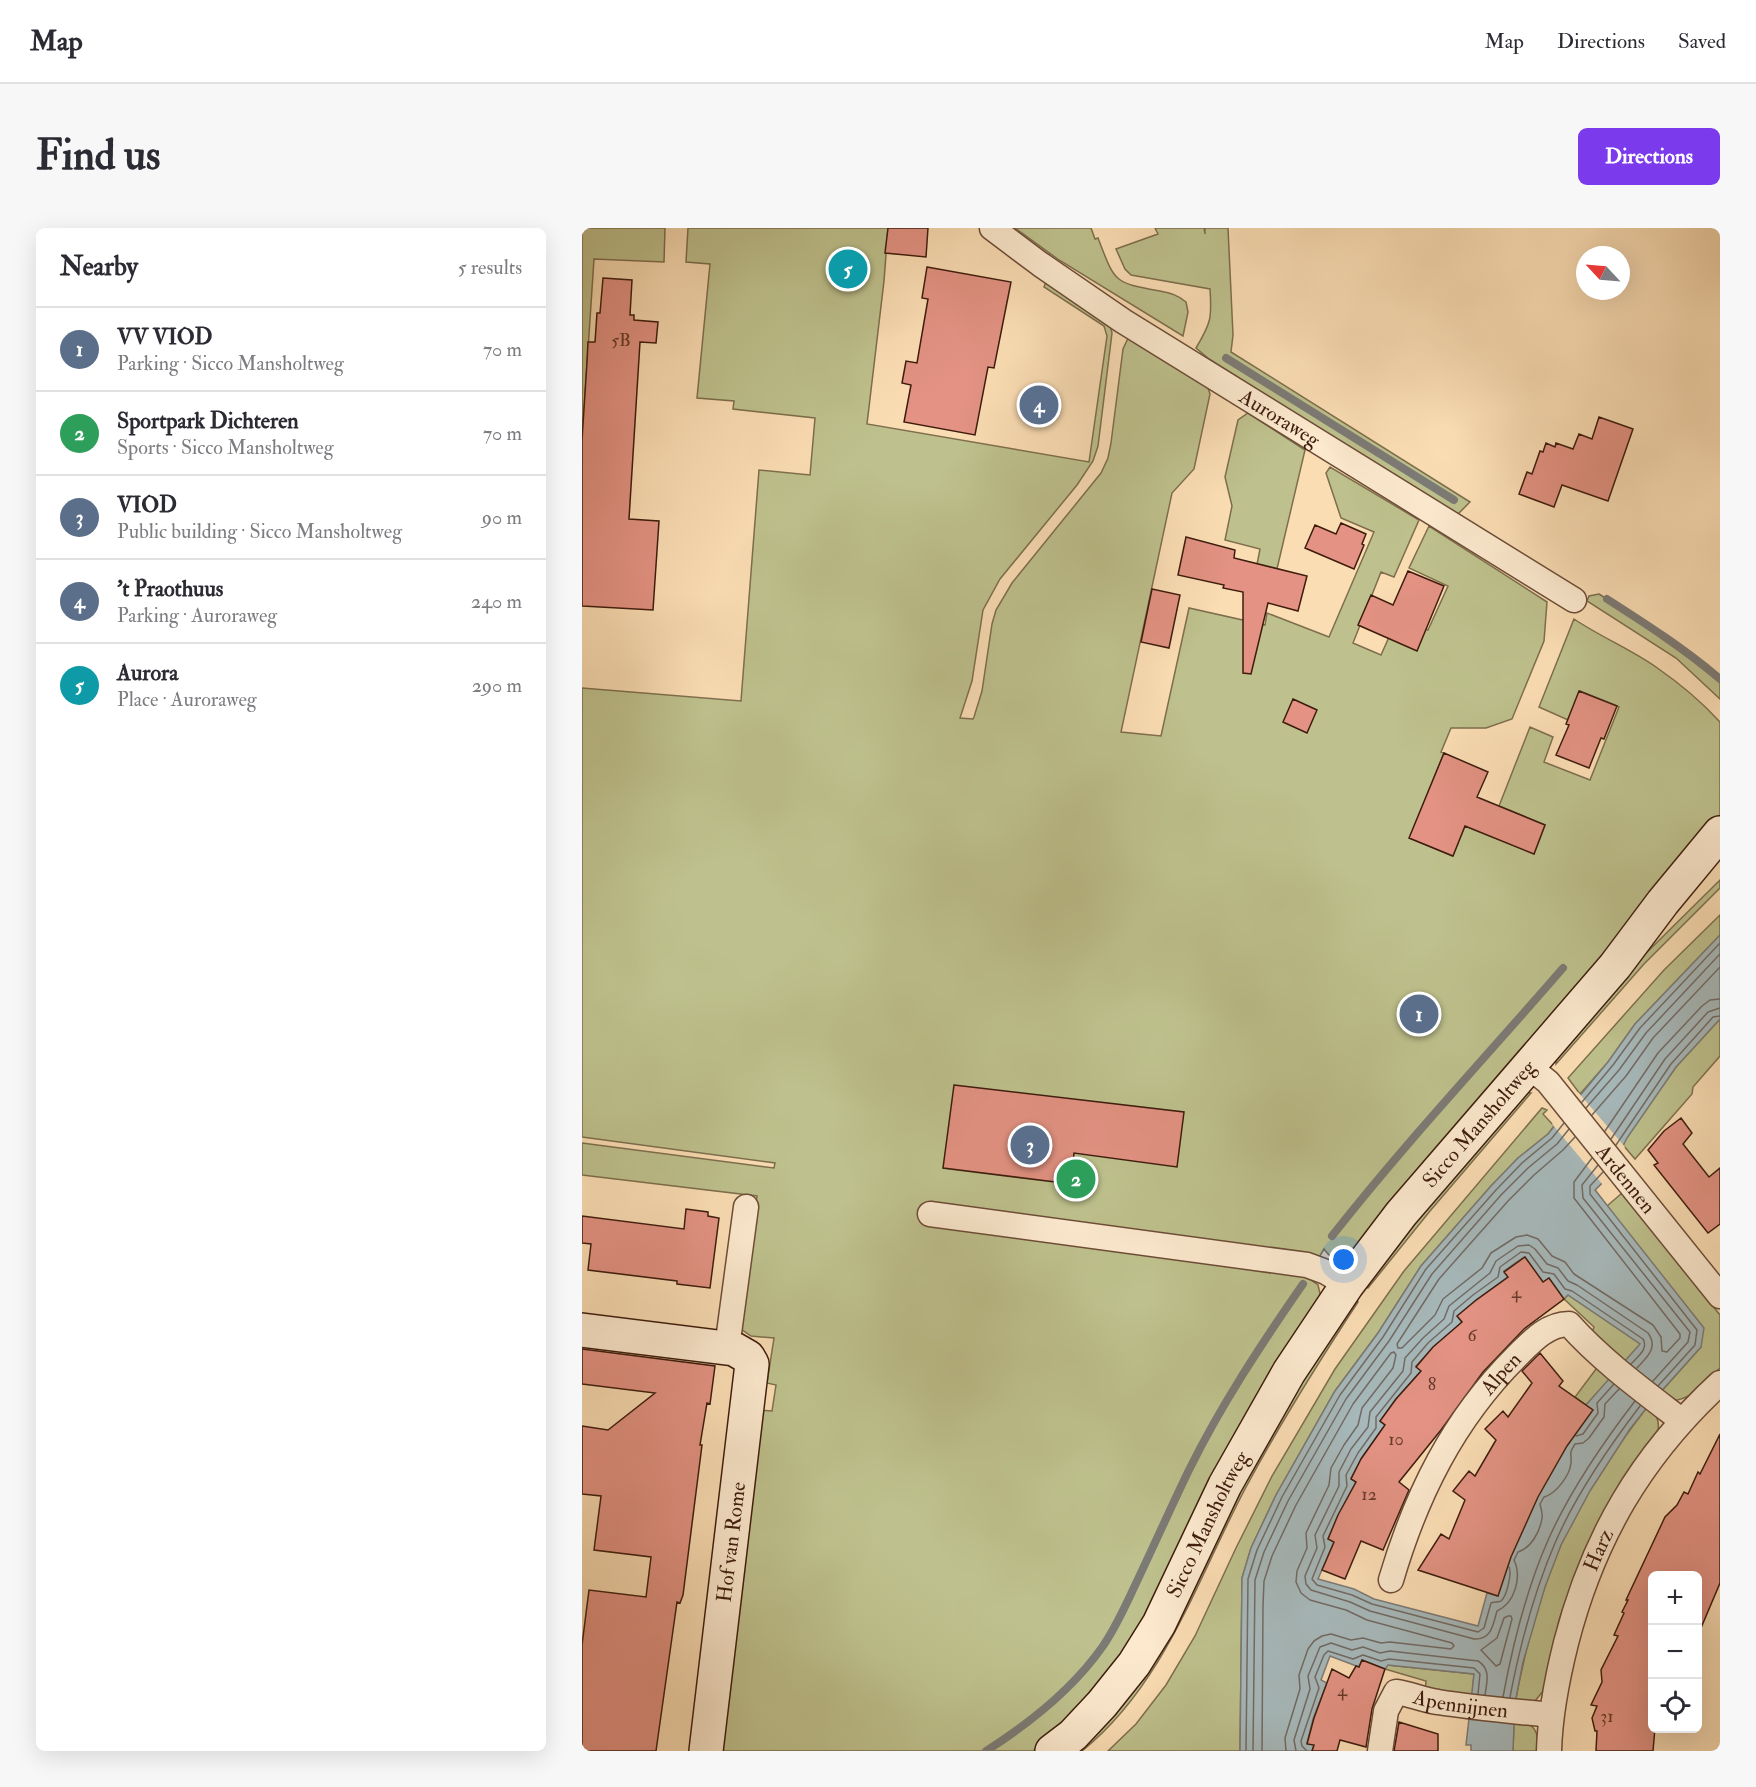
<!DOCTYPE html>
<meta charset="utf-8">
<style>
body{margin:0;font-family:"IM FELL Double Pica",serif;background:#f7f7f7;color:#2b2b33}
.controls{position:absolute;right:18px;bottom:18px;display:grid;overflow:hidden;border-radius:9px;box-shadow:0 6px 24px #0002}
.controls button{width:54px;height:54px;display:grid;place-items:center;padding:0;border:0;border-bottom:2px solid #e1e1e2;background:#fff;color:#2b2b33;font:30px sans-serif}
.compass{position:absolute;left:994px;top:18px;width:54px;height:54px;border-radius:50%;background:#fff;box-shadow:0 6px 24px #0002;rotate:296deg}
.you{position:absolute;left:762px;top:1032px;width:21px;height:21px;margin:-15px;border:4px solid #fff;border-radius:50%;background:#1a73e8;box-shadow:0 0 0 9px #1a73e833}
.badge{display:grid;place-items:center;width:39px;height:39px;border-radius:50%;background:#7c3aed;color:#fff;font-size:20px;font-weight:700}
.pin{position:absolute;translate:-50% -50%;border:3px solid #fff;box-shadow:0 2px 6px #0006}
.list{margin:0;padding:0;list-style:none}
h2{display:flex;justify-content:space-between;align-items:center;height:78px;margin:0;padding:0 24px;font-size:26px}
h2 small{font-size:20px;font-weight:400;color:#7c7c81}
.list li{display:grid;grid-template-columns:39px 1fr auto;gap:18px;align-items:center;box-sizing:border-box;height:84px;padding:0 24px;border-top:2px solid #e1e1e2}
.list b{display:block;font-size:22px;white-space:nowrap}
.list p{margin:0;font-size:20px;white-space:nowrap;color:#7c7c81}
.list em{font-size:20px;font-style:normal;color:#7c7c81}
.icon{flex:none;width:33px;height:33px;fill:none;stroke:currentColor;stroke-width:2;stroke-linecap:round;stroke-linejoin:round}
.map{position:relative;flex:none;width:1138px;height:1523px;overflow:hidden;border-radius:9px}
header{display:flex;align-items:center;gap:36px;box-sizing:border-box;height:84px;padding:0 30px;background:#fff;border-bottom:2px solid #e1e1e2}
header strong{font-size:28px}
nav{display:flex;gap:33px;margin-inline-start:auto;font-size:21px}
.intro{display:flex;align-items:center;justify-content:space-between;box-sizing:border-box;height:144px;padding:0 36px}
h1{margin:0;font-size:42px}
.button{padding:15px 27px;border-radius:9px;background:#7c3aed;color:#fff;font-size:21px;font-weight:700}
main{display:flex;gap:36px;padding:0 36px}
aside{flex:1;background:#fff;border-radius:9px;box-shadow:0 6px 24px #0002}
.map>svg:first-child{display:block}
.green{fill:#bec18d;stroke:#7e6e4d;stroke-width:1.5}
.water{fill:#a6b8ba;stroke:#7c7a75;stroke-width:1.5;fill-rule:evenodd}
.pier{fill:#fbddb4}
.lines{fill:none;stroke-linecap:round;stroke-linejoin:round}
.shore{stroke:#726a64;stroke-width:1.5}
.stream{stroke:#7c7a75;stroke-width:8}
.building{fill:#e39283;stroke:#3e1c0d;stroke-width:1.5}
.street-casing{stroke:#6d4c37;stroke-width:27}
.secondary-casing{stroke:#3e1c0d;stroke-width:36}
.street{stroke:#fce9ce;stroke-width:24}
.secondary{stroke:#fce9ce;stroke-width:33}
.labels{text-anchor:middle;stroke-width:4.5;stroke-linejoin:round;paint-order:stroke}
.number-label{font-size:18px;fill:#673a2a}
.street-label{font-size:21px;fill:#3e1c0d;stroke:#fce9ce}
</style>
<header>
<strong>Map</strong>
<nav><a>Map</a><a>Directions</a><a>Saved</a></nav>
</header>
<div class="intro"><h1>Find us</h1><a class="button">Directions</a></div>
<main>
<aside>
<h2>Nearby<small>5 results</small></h2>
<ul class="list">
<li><span class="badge" style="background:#5c6f8a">1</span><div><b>VV VIOD</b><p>Parking · Sicco Mansholtweg</p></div><em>70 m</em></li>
<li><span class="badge" style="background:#2e9e5b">2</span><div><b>Sportpark Dichteren</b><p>Sports · Sicco Mansholtweg</p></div><em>70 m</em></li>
<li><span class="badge" style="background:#5c6f8a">3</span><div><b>VIOD</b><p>Public building · Sicco Mansholtweg</p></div><em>90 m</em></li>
<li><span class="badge" style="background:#5c6f8a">4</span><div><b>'t Praothuus</b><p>Parking · Auroraweg</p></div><em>240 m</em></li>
<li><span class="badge" style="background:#0f9aa8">5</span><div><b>Aurora</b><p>Place · Auroraweg</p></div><em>290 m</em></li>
</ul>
</aside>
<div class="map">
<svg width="1138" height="1523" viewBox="0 0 1138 1523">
<rect width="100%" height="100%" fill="#fbddb4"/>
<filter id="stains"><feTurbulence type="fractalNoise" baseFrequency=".00333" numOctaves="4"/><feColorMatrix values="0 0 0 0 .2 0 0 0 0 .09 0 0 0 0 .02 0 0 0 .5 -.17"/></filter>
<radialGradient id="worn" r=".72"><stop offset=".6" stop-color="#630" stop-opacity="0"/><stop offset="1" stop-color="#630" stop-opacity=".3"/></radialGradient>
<path class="green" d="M0,0h83l-1,34 -70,-3 -12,181z
M106,0h200l-4,53 -17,143 222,38 18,-126 -3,-10 -60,-39 2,-5 64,42 2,9 -14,113 -5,15 -16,24 -77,94 -17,31 -11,71 -12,37 13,1 1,-2 8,-26 10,-67 4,-14 16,-27 89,-110 7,-15 3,-15 12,-94 6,-13 78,49 3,9 -16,75 -22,24 -51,239 40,4 28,-128 76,17 2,-12 62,24 45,-105 -33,-14 -15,-45 4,-6 89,53 -25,57 -13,-5 -28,71 28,12 17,-38 30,13 20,-44 -39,-18 20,-42 118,76 -3,39 -32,78 -26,9h-35l-10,24 3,1 -34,85 42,18 13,-30 69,28 11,-29 -46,-19 31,-79 23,10 -9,25 46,18 29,-73 -39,-16 -12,29 -29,-13 35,-88c27,18 56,30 82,48 23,16 45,34 64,55v97l-372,441c-11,2 -18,-2 -24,-11l-17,28 11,8 3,13 -186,346 -73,85 -29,22h-318l43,-341 14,1 4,-26 -9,-2 7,-45 -23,-2 -10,-7 -1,-5 17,-128 -175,-21v-32l192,25 1,-5 -193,-26v-449l159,13 18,-231 51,5 5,-57 -82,-9 1,-8 -37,-3 13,-134 -24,-2z
M433,0h76l4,11 3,-1c17,44 15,45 62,53 10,2 18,4 26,11l2,10 -5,24 -124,-76z
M573,0h49l1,6v-6h23l5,107 -2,17 239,150 -13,13 -248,-156 -13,-11c15,-25 16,-30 14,-59l-79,-14 -6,-6 -9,-20 42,-15z
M666,185l57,37 -33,140 -19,-5 7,-36 -35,-9 7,-34 -7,-29 13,-57z
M1017,366c42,27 83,53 121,85v20l-44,-41 -89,-57 2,-5z
M1138,652v8l-76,76 -88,100v-12l70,-79z
M1138,687v20l-85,89 -27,38 -28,32 -12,-16 96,-108z
M1138,791v37l-27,31 -1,7 -57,65 -12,-14 3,-7 50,-71z
M944,865h5l-101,118 -62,77 -6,-1 29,-41z
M960,880l5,2 -4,4 11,12 -6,8 -30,24 -27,28 -70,80 -43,67 -43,58 -59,104 -25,53 -9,30 -2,173h-132l28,-27 30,-39 29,-49 41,-88 36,-72 63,-107 69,-98z
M1020,955l-7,7 12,16 15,-13 98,122v53c-15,14 -28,32 -49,33l-12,-7 42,-47 -127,-159z
M773,1067l3,7c-40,61 -79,123 -113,187 -48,91 -81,196 -163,262h-10z
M986,1067l73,49 -18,19 -32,-28 3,-8 -30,-28z
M1017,1137l14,11 -27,29 -11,-8z
M1066,1178c7,8 12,13 10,24l-79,135 -20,55 -15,70 -9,11 -10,3 -10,-1c10,-53 24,-107 46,-158 21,-50 54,-96 87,-139z
M805,1437l87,9 -2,24 -47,-7 1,-10 -41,-12z
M932,1492c21,3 25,11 24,31h-25z"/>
<path class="water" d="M1138,707v84l-44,48 -49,71 -21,41 -11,11 109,138 -3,19 -53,59 -18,23 -40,62 -29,54 -16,42 -22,75 -8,41 -2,48h-42v-6h-5l8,-71 -86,-9 -3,4 -23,-9 -3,7 -29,-11 -9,24 6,3 -14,36 -6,24 7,2 -2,6h-72l2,-173 9,-30 25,-53 59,-104 43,-58 43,-67 70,-80 27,-28 30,-24 60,-72 27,-38zM942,1029l19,25 6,-4 15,21 4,-4 72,49 -54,61 -65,106 -23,85 -11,-3 -9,33 -104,-27 -20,-10 -36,-10 16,-37 -6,-3 10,-23 18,-34 -5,-4 12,-22 22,-31 -5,-4 15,-21 26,-29 -5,-5 17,-18 29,-26 -4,-6 19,-17 31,-22 -4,-6z"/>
<path class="pier" d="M996,864l47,55 -17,34 -5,4 -51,-61z"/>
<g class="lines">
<path class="shore" d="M1000,874l31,-37 27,-37 80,-85
M1004,880l33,-38 27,-37 74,-79
M1010,887l34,-39 27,-38 67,-71
M1023,903l53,-78 44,-47 8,-6 10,-1
M993,909l-12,13 -29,25 -26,26 -69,78 -42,65 1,4h4l33,-33 8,-16 39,-31 9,-15 25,-16 11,-2 11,4 14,17 13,6 9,12 79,51 8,12 1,14 5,1 13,-14v-4l-106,-136v-16l18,-24
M1029,911l54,-80 43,-47 12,-4
M1034,917l55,-81 42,-47 7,-1
M1016,937l-16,20 1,13 107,134 -2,10 -35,39
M1021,944l-13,14v8l107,136 -2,15 -37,41
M1037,1161l-14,15 -1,13 -15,21 -6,5 -8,1c-7,11 -3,9 -4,19 -1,12 -15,31 -27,34l-4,7c1,5 3,10 2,14 -2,14 -11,30 -24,34l-4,8c8,17 1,43 -17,51 -4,13 -5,29 -23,28l-104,-28 -20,-9 -39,-12 -5,-6 -1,-8 12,-28 -2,-13 24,-49v-14l12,-23 17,-22 2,-15 33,-41 2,-13 18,-20 21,-19 5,-13 41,-33 6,-12 22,-15 11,-1 6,4 12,15 11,4 10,13 9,4 71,48c11,15 -2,25 -11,35
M994,1208l7,-2 15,-21 -1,-10 17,-19
M927,1339c3,6 -2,29 -8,34 -1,1 -9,1 -10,2l-7,25 -6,4 -106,-28 -20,-9 -35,-10 -5,-6 13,-32 -2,-11 24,-50 -1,-11 12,-22 18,-25v-11l35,-44 1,-11 16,-19 24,-21 2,-11 19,-16 25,-18 2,-10 21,-15 8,1 14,19 11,2 11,15 7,2 71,48c6,10 -6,18 -12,25
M926,1388h3l1,3 -12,45 -4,2 -15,-16 16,-12 7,-20z
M921,1469c10,-54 24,-110 46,-159 22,-49 53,-94 86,-137
M928,1469c10,-52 24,-105 45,-154 21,-49 53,-95 85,-137
M664,1523l2,-172 9,-29 25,-53 58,-102 43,-58 43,-68 70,-79 26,-27 30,-25 12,-15
M671,1523l2,-171 9,-28 24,-51 58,-102 43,-58 43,-67 69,-79 27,-27 29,-24 12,-15
M680,1523l1,-145 1,-25 8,-25 24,-51 57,-101 38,-51 3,-1 2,3 -3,13 -31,40 -4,17 -14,20 -13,23 -2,17 -23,48 1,15 -10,23 -1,11 5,11 9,7 36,10 21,10 85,23 2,3 -3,3 -61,-7 -9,1 -18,-5 -12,2 -20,-6 -9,2 -8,5 -6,8 -9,26 1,14 -15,49 1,13
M714,1523l-2,-11 16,-51 -2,-13 12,-29 11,-4 21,7 11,-3 17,6 10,-2 88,10c13,8 9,20 7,34
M725,1523l-5,-5 -1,-5 18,-53 -4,-11 9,-22 4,-4 25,8 10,-4 18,6 8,-2 85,9 6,6 -2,20"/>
<path class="stream" d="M644,130l228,142
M1025,371c39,25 78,50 113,80
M750,1008c73,-93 154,-179 231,-268
M404,1523c44,-28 87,-62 117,-105 15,-22 25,-46 36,-69 17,-36 33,-72 50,-107 32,-65 73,-127 114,-186"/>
</g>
<path class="building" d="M306,0h40l-2,29 -41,-4z
M345,39l84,15 -17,86 -6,-1 -13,68 -71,-13 7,-37 -9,-2 4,-22 11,2 11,-64 -6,-1z
M21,50l29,2 -2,35h4v5l24,2 -2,21 -16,-1 -11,177 30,2 -6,89 -71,-4v-166l5,-78 1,-20h7l2,-29h3z
M1017,189l34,12 -25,72 -46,-16 -8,22 -35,-13 8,-22 5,2 8,-23 3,1 3,-9 9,4 1,-4 17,6 6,-15 13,5z
M759,295l25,11 -4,10 2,1 -10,24 -49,-21 10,-23 21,9z
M604,309l49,13 -1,8 73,18 -9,35 -30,-8 -17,71 -8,-1v-81l-20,-4 1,-3 -46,-10z
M826,343l36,15 -27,65 -59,-26 13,-30 22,10z
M570,361l28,6 -11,53 -28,-6z
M997,463l38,15 -13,33 -3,-1 -12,30 -33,-13 13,-30 -3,-1z
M711,471l24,11 -10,23 -24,-11z
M862,525l44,19 -11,25 68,28 -11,29 -69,-28 -12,30 -44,-18z
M372,857l230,27 -7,55 -103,-14 -3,31 -128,-16z
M1099,890l11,15 -9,11 26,33 11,-9v56l-12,9 -54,-68 4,-2 -10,-13 16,-19z
M104,981l22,3v4l11,2 -9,70 -33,-4v-3l-89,-11 3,-26 -9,-1v-27l102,13z
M943,1029l18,25 6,-4 15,21 -40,30 -41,43 -42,58 -42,52 10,8 -26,60 -22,-9 -16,38 -23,-9 12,-28 -6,-3 10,-24 18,-33 -5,-3 10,-20 24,-34 -5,-4 16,-22 25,-28 -5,-4 17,-20 29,-25 -5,-6 18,-15 33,-24 -4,-5z
M0,1121l133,17 -5,38 -3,-1 -7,42h2l-19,150 -3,8 -3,-1 -21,149h-74v-106l7,-55 57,7 5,-40 -57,-7 7,-54 -19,-2v-68l26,4 47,-37 -73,-9z
M958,1125l23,28 -4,5 34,24 -26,36 -29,51 -27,60 -13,39 -80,-26 23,-36 8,5 16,-39 -12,-9 16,-20 6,5 21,-36 -11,-11 18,-18 5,6 24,-34 -10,-12z
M1138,1206v149l-22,52v-60h-45v153h2l-2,23h-57l1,-20h-2l-3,-13 5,-12 -6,-1 11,-23 -1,-12 17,-34 -4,-1 10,-22 -2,-1 6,-12h-2l39,-83 12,-12 7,-13 4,2 10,-22 2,2z
M780,1432l23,9 -13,40 -6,38 -26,-7 -3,11h-25l2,-6 -7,-1 7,-26 18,-49 17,9 7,-12 3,1z
M817,1494l39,12v17h-44z"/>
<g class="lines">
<g class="street-casing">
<g id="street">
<path id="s1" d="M410,0l48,36 83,57 451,279"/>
<path id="s2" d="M946,838l20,16 172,214"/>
<path d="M348,986l377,51 19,7 21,13"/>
<path d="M145,1120l19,-141"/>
<path id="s3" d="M809,1352c25,-85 62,-160 125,-223 15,-15 31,-33 53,-33 32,36 73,66 112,96"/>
<path id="s4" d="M798,1523l6,-40 10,-19c15,2 27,8 42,10 37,6 75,9 113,13"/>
<path id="s5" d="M967,1523c1,-37 8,-72 17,-108 27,-105 75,-187 154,-260"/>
</g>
</g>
<g class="secondary-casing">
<g id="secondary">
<path d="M0,1102l152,19 14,8 4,7 -46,387"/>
<path id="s6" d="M470,1523l21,-16 29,-31 32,-40 25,-40 66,-139 64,-113 58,-87 54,-71 214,-248 48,-64 57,-69"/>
</g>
</g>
<use href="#street" class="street"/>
<use href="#secondary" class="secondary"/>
</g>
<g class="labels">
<g class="number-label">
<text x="39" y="118">5B</text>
<text x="934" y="1070">4</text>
<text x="890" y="1113">6</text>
<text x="850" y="1162">8</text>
<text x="814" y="1217">10</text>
<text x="787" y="1272">12</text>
<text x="760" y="1468">4</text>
<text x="1025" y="1494">31</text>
</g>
<g class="street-label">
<text dy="7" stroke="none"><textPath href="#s1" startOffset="345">Auroraweg</textPath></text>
<text dy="7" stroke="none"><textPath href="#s6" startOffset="764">Sicco Mansholtweg</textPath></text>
<text dy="7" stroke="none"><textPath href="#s2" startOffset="150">Ardennen</textPath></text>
<text dy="7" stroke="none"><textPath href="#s3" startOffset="236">Alpen</textPath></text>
<text dy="7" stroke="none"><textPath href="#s6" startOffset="278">Sicco Mansholtweg</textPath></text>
<text transform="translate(149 1314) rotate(-83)" y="7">Hof van Rome</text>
<text dy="7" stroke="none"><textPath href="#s5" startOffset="208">Harz</textPath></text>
<text dy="7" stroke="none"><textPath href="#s4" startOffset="128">Apennijnen</textPath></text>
</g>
</g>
<rect width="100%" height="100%" filter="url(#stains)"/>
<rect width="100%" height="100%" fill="url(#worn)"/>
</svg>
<div class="controls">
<button>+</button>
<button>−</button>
<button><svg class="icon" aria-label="locate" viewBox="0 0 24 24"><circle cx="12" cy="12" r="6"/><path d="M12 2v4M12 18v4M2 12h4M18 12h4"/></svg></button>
</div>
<svg class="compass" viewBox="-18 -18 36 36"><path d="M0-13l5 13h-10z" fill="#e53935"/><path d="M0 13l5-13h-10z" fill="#7c7c81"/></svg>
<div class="you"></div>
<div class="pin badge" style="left:837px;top:786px;background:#5c6f8a">1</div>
<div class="pin badge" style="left:494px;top:951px;background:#2e9e5b">2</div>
<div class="pin badge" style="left:448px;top:917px;background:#5c6f8a">3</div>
<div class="pin badge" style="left:457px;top:177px;background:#5c6f8a">4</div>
<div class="pin badge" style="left:266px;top:41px;background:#0f9aa8">5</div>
</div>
</main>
